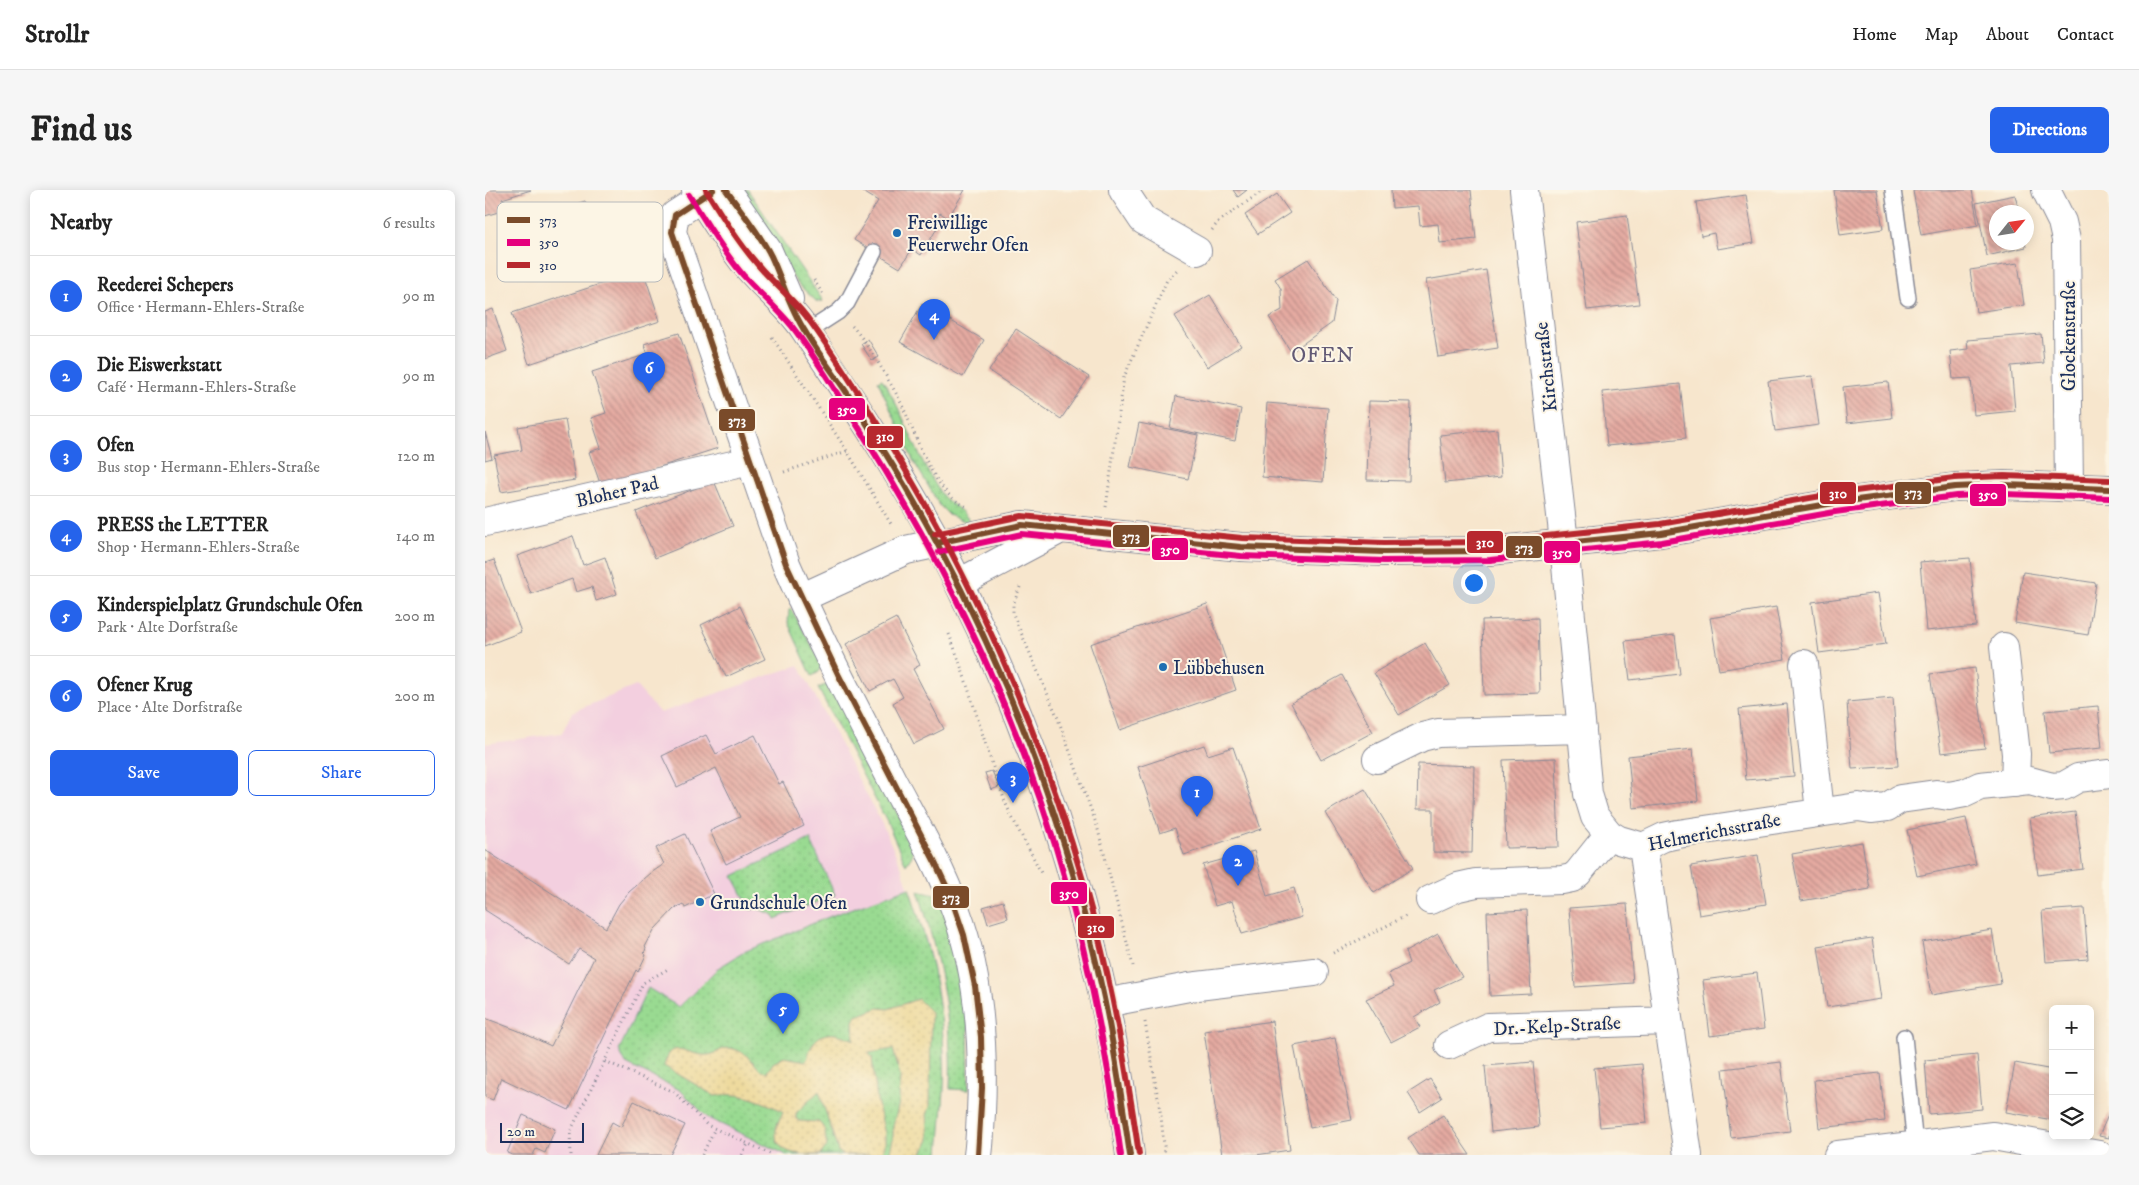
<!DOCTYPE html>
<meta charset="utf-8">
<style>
body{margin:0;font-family:"IM FELL DW Pica",serif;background:#f6f6f6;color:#222}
.controls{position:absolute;right:15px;bottom:15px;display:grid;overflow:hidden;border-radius:8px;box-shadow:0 2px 12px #0003}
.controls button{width:45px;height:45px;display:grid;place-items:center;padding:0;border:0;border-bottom:1px solid #e0e0e0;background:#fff;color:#222;font:25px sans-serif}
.compass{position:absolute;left:1504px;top:15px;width:45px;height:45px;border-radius:50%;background:#fff;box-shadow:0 2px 12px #0003;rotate:60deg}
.scale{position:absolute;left:15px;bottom:12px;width:84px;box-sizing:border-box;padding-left:5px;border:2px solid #1b2f5e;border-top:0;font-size:14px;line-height:18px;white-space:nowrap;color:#1b2f5e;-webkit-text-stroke:4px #fcf5e5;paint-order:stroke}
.you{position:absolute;left:988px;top:392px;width:18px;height:18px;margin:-12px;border:4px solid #fff;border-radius:50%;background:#1a73e8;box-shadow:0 0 0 8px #1a73e833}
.badge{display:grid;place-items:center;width:32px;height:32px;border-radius:50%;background:#2563eb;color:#fff;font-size:16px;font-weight:700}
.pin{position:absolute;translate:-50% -41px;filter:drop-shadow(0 1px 2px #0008)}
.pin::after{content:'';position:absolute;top:26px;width:18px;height:15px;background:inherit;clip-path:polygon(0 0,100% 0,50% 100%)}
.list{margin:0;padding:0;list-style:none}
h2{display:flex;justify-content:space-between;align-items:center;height:65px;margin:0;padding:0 20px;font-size:21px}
h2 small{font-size:16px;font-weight:400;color:#767676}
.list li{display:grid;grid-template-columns:32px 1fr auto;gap:15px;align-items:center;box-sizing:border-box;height:80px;padding:0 20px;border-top:1px solid #e0e0e0}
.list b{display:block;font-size:19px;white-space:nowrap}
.list p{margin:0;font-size:16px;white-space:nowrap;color:#767676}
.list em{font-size:16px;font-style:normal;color:#767676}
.actions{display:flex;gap:10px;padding:15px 20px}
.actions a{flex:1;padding:11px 0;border:1px solid #2563eb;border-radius:8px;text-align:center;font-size:18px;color:#2563eb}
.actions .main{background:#2563eb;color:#fff}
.icon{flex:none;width:28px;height:28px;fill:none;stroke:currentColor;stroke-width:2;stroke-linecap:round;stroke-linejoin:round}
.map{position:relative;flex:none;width:1624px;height:965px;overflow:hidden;border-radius:8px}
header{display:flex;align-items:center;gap:30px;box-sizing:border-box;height:70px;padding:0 25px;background:#fff;border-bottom:1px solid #e0e0e0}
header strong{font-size:24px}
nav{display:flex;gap:28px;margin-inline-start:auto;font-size:18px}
.intro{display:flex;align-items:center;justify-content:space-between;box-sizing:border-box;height:120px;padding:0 30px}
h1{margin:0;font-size:35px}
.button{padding:12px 22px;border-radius:8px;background:#2563eb;color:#fff;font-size:18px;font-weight:700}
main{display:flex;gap:30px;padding:0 30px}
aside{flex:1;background:#fff;border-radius:8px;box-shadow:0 2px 12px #0003}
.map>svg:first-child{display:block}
.built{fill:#f3cfdf}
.green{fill:url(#green-dots);stroke:#5a8478}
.sand{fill:url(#sand-dots);stroke:#84847e}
.building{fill:url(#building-back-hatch)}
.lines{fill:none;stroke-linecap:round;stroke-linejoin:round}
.lane-casing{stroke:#898a96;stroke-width:18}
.street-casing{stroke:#898a96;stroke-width:30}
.secondary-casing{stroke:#898a96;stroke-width:30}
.path{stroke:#898a96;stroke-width:3;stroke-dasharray:1 4;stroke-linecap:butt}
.lane{stroke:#fff;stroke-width:15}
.street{stroke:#fff;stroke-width:28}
.secondary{stroke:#fff;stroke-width:28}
.bus-1-casing{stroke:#fcf5e5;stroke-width:10}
.bus-2-casing{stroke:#fcf5e5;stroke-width:10}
.bus-3-casing{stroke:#fcf5e5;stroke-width:10}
.bus-1{stroke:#7a4b2a;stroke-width:6}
.bus-2{stroke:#e5007d;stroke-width:6}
.bus-3{stroke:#b7282e;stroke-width:6}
.poi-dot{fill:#1f6fb2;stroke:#fcf5e5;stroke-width:2}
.labels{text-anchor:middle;stroke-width:4;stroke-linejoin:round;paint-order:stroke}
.poi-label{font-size:19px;fill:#1b2f5e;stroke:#fcf5e5;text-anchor:start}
.street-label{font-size:19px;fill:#1b2f5e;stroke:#fcf5e5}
.quarter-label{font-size:21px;letter-spacing:1px;fill:#625a75;stroke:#fcf5e5}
.key{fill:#fcf5e5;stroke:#b8babc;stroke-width:1}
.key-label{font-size:14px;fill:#1b2f5e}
.line-badge{stroke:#fcf5e5;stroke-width:2}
.badge-label{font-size:14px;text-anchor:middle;font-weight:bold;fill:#fff}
</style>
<header>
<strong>Strollr</strong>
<nav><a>Home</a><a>Map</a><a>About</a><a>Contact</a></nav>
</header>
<div class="intro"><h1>Find us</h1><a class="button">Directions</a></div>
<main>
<aside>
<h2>Nearby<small>6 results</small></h2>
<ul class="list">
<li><span class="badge">1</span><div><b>Reederei Schepers</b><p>Office · Hermann-Ehlers-Straße</p></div><em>90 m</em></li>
<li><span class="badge">2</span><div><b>Die Eiswerkstatt</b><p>Café · Hermann-Ehlers-Straße</p></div><em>90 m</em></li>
<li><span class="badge">3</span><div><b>Ofen</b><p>Bus stop · Hermann-Ehlers-Straße</p></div><em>120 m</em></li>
<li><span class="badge">4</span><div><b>PRESS the LETTER</b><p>Shop · Hermann-Ehlers-Straße</p></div><em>140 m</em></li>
<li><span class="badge">5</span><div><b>Kinderspielplatz Grundschule Ofen</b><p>Park · Alte Dorfstraße</p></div><em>200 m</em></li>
<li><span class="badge">6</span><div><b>Ofener Krug</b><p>Place · Alte Dorfstraße</p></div><em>200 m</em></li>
</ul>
<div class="actions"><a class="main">Save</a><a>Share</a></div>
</aside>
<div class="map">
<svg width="1624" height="965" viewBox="0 0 1624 965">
<defs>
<pattern id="green-dots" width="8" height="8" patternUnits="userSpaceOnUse" patternTransform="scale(1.25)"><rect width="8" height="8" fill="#99da91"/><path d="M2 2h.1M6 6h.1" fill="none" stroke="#83bb7f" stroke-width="1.8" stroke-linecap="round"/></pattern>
<pattern id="sand-dots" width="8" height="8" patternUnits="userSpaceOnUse" patternTransform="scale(1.25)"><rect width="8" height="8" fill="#eeda9e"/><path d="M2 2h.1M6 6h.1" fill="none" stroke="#ccbb8a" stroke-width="1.8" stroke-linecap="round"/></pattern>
<pattern id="building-back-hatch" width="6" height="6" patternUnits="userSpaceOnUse" patternTransform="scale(1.25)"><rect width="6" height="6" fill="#e5aaa1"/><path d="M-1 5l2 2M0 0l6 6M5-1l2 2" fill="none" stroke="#b98b86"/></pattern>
</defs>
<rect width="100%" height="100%" fill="#fcf5e5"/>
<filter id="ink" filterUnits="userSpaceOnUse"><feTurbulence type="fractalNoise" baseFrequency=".02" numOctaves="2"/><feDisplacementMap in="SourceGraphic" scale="10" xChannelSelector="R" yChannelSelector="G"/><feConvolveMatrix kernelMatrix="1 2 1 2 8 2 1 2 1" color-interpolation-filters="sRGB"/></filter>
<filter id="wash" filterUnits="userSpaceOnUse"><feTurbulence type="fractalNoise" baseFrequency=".0096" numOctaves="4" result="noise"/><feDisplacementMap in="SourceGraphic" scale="20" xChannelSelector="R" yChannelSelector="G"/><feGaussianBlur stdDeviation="1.12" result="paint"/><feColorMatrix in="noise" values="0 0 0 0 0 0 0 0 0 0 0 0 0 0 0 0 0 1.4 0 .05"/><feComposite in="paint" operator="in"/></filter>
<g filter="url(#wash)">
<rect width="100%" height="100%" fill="#f7e6cd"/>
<path class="built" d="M314,475l83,159 19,42 27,78 10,48 7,65 -6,98h-454v-411l77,-11 10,-21 64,-26 24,27z"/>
<path class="green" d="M261,0h2l75,111 -6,1 -20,-19 -55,-85z
M397,189c23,35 34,77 58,113 9,14 23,15 31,32l-22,-9 -9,-9 -27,-46 -35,-79z
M306,419l32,56 -4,7 -7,4 -24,-53 1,-13z
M340,495l9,2 78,156v13l-6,9 -19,-43 -69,-134z
M325,649l25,56 -60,24 -1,-4 -18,-7 -5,2 -18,-34z
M424,698c19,54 33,109 35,168 2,32 -3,66 -5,99h-152l-79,-37 -28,-28 -54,-26 -7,-14 29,-62 31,19 39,-39 28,-17 95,-39z
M433,701l17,4 5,4 12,38 16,76 1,77 -19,-1c3,-68 -11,-134 -32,-198z"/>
<path class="sand" d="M433,809l13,13 -1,95 -3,7 2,26 -8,15h-32l4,-16v-13l6,-23 1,-28 -7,-26 -24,4 3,5 5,42 8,34v13l-6,8h-36l-5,-4 -19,-60 -23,22v5l3,3 20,1 5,6 3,18 -7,9c-19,0 -47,0 -44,-26 1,-6 5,-12 7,-18 -23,-10 -43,-20 -68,-15l-51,-30c8,-31 24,-9 44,-11 10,-1 15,-10 26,-6 13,4 19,13 27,22l6,1 6,-9 11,-6 22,4c3,-5 2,-7 4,-11 9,-23 28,-17 44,-10l-1,-19 4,-5 21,-8 10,1z"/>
<g id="blocks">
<path class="building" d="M0,0h46l-29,9 3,11 -20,6z
M375,0h105l-17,28 -8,-5 -6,9 5,3 -18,30 -9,-6 -12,19 -46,-28 24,-39z
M748,0h14l-9,7z
M906,0h80l5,49 -36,4 -2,-19 -18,2 -2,-20 -26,2z
M1349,0h43l6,39 -43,6z
M1434,0h53l6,35 -57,10 -8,-44z
M792,4l13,19 -32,21 -13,-19z
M1261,5l8,48 -37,6 -3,-16 -13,3 -5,-34z
M1530,5l4,17h-22v30h28l1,5 -39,9 -11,-53z
M100,11l10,30 -33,10 -9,-29z
M1142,25l12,89 -52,6 -11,-88z
M823,69l28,42 -4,22 -41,29 -22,-35 13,-7 -1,-21 -6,-10z
M1533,73l6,42 -48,7 -6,-42z
M158,80l17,51 -131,43 -17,-51z
M1001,80l12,78 -60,9 -12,-77z
M725,105l31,51 -34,21 -32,-51z
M437,114l62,36 -21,37 -63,-35z
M8,119l14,42 -22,8v-47z
M531,139l73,48 -28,42 -72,-48z
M194,143l39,115 -117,38 -12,-34 12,-4 -10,-30 15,-5 -14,-41 56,-18 -4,-10z
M1556,144l3,29 -33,3 4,45 -41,4 -3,-37 -18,1 -3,-28 18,-2 -1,-9z
M383,149l11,18 -7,4 -11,-17z
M1327,186l7,49 -44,6 -7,-50z
M1403,192l4,36 -45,5 -4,-36z
M1195,194l6,54 -79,8 -5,-54z
M691,206l65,13 -6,32 -65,-13z
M884,211l42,1 -2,79 -42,-1z
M782,213l61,5 -5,74 -61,-5z
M80,229l10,61 -74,12 -7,-37 28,-5 -4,-23z
M654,233l59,12 -10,44 -58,-12z
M1012,239l4,48 -56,6 -5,-48z
M0,242l7,26 -7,2z
M229,291l19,45 -78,32 -19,-46z
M88,346l10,29 22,-8 12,37 -21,7 -4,-14 -16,5 -4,-13 -41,15 -14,-38z
M1485,368l6,68 -50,5 -6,-69z
M9,370l27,72 -36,14v-83z
M1538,382l73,11 -8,52 -73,-12z
M1393,403l8,51 -67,9 -7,-51z
M722,414l29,86 -116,40 -30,-86z
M255,416l25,53 -39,18 -25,-52z
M1291,417l9,52 -66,11 -9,-52z
M411,428l24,47 -7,4 31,60 -30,15 -21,-41 10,-6 -10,-18 -23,12 -24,-47z
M1053,428l2,75 -56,2 -2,-75z
M1190,445l5,39 -50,6 -5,-39z
M940,453l25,42 -51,30 -25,-42z
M1490,478l10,80 -44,5 -11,-79z
M857,485l31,57 -52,28 -30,-57z
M1408,508l5,68 -46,3 -5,-67z
M1302,514l7,72 -48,4 -7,-71z
M1613,516l4,42 -53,5 -4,-42z
M221,545l10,19 39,-19 24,49 4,-2 21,44 -78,38 -16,-33 30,-14 -24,-49 -39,19 -15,-31z
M719,555l4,10 25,-8 28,82 -77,26 -9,-27 -15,5 -22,-66z
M1208,559l5,52 -65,7 -5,-52z
M1071,568l3,89 -53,1 -3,-88z
M933,574l56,2 -2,87 -39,-1v-43h-16z
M507,581l7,16 -8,3 -6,-17z
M880,599l48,79 -39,25 -49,-80z
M1590,622l8,57 -45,6 -8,-57z
M1481,628l10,46 -59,12 -10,-46z
M200,644l29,60 -29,14 -2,-4 -9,5 -20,21 -9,17 1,1 -2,6 2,1 -8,17 -2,-2 -67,140 -68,-32 -8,22 -8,-3v-79l34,13 32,15 43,-88 -15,-9 -10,15 -84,-54v-60l121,78 13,-24 10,-12 22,-19 13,-9 -8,-16z
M1377,652l8,47 -69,12 -9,-47z
M769,661l13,45 27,-8 8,29 -60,17 -10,-33 -17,5 -12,-41z
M1273,665l8,49 -67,11 -8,-49z
M518,711l5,17 -20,6 -5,-17z
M1142,714l6,79 -58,4 -6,-79z
M1599,718l4,51 -42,3 -4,-51z
M1042,720l4,84 -41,2 -3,-84z
M1507,740l9,54 -70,11 -9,-53z
M953,744l24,43 -28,13 6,12 -26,15 6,10 -29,15 -25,-43 28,-13 -6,-12 21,-11 -4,-11z
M1387,748l9,61 -54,8 -9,-61z
M1272,783l7,56 -54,7 -7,-56z
M787,831l18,129 -34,5h-34l-18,-124z
M850,848l17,82 -42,8 -16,-82z
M1492,865l5,54 -53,5 -4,-54z
M1048,872l6,65 -48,5 -6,-66z
M1296,872l9,69 -59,7 -8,-69z
M1530,873l38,7v50l-47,-8z
M1157,874l5,59 -47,4 -6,-59z
M1395,883l5,48 -66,7 -5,-48z
M945,889l12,19 -22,14 -12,-19z
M149,911l51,24 -15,30h-74l16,-33 9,5z
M1624,923v25l-10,-2z
M38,925l32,14 -10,24 -9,-4 -3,6h-21l-5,-2z
M958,925l27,40h-51l-11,-17z"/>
</g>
</g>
<g filter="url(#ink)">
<use href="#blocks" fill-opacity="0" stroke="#898a96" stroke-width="1"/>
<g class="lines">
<g class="lane-casing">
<path id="lane" d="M1408,0l15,108
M322,142l31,-20 9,-9 27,-51
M1419,847l11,109"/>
</g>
<g class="street-casing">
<path id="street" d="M228,0l-38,25 -3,17 114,332c32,74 70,146 107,218 23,43 47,84 63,129 24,64 28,136 25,202 -1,14 -1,29 -3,42
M638,0l20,30 54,31
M1039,0l38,334 26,270 7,23 14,17 10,6 24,7 21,-10 14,-3 180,-27 13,2 16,-2 13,-8 36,-5 13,2 16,-3 15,-7 50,-5 22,6 12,-1 14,-8 31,-4
M1561,0l16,32 4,18 3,247
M0,332l265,-61
M474,393l102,-54
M316,408l105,-48 116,-25 219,22 143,5 106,-1 171,-18 173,-30 121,-16 49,-2 105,4
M1519,457l12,107 -1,29
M1319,474l16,148
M892,569l45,-22 16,-4 144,-4
M1158,657l45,308
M945,710l28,-13 18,-4 86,-3 10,-2 6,-5 31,-39
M620,813l84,-16 125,-15
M964,855l39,-18 180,-6
M1353,965l155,-19 106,19"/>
</g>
<g class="secondary-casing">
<path id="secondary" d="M211,0c15,24 30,49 48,72 18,24 44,42 61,68 55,82 110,165 154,254 89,178 147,373 171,571
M241,0l42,61 21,48"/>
</g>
<path class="path" d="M727,40l6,-8 46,-32
M329,90l10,16
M367,136c15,16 35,51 46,71 17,31 33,98 70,110
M287,147l75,114 44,73
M299,282l63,-21
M621,317l18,-130 43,-97 10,-10
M535,397l-7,18v9l44,102 40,110 36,140
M464,444c22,56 36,114 57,170 10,24 24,45 35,69
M848,763l75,-38
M660,832l16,94 4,39
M120,871l69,31 33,33 66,30
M86,965l-1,-23 73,-149 25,-14
M217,965l13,-27
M257,965l6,-11"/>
<use href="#lane" class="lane"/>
<use href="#street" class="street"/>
<use href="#secondary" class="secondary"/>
<g class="bus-1-casing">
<path id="bus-1" d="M228,0l-38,25 -3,17 114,332 52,110 97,188 15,32 14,41 11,51 6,51 1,51 -4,67
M241,0c15,21 33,42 45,66 12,26 19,53 35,77 12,20 26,38 39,57 33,50 65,102 93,155 76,142 133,295 166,453 11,52 18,104 26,157
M452,353l85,-18 219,22 143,5 106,-1 171,-18 173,-30 121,-16 49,-2 105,4"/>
</g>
<g class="bus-2-casing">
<path id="bus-2" d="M204,5c17,27 33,55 54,80 15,17 33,32 48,50 25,32 46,69 68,103 100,157 178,329 222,511 17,71 30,143 40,216
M454,362l83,-18 219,22 143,5 106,-1 172,-18 173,-30 121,-16 48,-2 105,4"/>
</g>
<g class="bus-3-casing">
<path id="bus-3" d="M221,0c16,26 32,52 52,75 15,18 34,33 48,51 25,33 47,69 69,104 100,158 175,330 222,511 19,74 31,148 42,223
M450,344l87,-18 220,22 142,5 105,-1 171,-18 173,-30 121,-16 50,-2 105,4"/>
</g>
<use href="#bus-1" class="bus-1"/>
<use href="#bus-2" class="bus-2"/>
<use href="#bus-3" class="bus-3"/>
</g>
</g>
<g class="poi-dot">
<circle cx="412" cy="43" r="5"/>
<circle cx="678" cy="477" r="5"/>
<circle cx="215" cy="712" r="5"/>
</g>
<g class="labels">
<g class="poi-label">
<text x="422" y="39">Freiwillige<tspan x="422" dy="22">Feuerwehr Ofen</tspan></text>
<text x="688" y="484">Lübbehusen</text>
<text x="225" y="719">Grundschule Ofen</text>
</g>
<g class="street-label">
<text transform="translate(1583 146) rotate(-90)" y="7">Glockenstraße</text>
<text transform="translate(1060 177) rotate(-96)" y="7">Kirchstraße</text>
<text transform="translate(132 301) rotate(-13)" y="7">Bloher Pad</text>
<text transform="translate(1229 641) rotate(-11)" y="7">Helmerichsstraße</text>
<text transform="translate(1072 835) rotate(-3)" y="7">Dr.-Kelp-Straße</text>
</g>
<g class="quarter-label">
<text x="838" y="172">OFEN</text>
</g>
</g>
<rect x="12" y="12" width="166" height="80" rx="8" class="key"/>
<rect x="22" y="27" width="23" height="6" fill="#7a4b2a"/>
<rect x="22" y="49" width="23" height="7" fill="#e5007d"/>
<rect x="22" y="72" width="23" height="6" fill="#b7282e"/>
<g class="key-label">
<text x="54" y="35">373</text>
<text x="54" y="57">350</text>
<text x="54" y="80">310</text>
</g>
<g class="line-badge">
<rect x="343" y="207" width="38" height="24" rx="5" fill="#e5007d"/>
<rect x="233" y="218" width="38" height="24" rx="5" fill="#7a4b2a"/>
<rect x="381" y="235" width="38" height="24" rx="5" fill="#b7282e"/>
<rect x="1409" y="291" width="38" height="24" rx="5" fill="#7a4b2a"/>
<rect x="1334" y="291" width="38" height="24" rx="5" fill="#b7282e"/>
<rect x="1484" y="293" width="38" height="24" rx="5" fill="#e5007d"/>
<rect x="627" y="334" width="38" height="24" rx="5" fill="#7a4b2a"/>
<rect x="981" y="340" width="38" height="24" rx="5" fill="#b7282e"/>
<rect x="1020" y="345" width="38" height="24" rx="5" fill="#7a4b2a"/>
<rect x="666" y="347" width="38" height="24" rx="5" fill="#e5007d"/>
<rect x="1058" y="350" width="38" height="24" rx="5" fill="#e5007d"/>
<rect x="565" y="691" width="38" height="24" rx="5" fill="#e5007d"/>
<rect x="447" y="695" width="38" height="24" rx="5" fill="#7a4b2a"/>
<rect x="592" y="725" width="38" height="24" rx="5" fill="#b7282e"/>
</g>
<g class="badge-label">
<text x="362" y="224">350</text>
<text x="252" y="235">373</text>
<text x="400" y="251">310</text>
<text x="1428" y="307">373</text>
<text x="1353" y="308">310</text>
<text x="1503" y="309">350</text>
<text x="646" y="351">373</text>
<text x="1000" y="357">310</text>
<text x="1039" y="362">373</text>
<text x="685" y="364">350</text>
<text x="1077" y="367">350</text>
<text x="584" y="708">350</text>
<text x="466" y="712">373</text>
<text x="611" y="742">310</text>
</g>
</svg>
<div class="controls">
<button>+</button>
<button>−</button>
<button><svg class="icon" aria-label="layers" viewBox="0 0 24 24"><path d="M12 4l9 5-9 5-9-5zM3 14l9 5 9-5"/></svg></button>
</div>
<svg class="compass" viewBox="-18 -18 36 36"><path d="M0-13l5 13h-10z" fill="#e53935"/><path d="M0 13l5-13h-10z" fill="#767676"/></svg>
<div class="scale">20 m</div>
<div class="you"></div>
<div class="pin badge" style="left:712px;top:627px">1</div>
<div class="pin badge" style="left:753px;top:696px">2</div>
<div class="pin badge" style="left:528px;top:613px">3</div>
<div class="pin badge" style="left:449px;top:150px">4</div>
<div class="pin badge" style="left:298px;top:844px">5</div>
<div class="pin badge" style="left:164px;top:203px">6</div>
</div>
</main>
